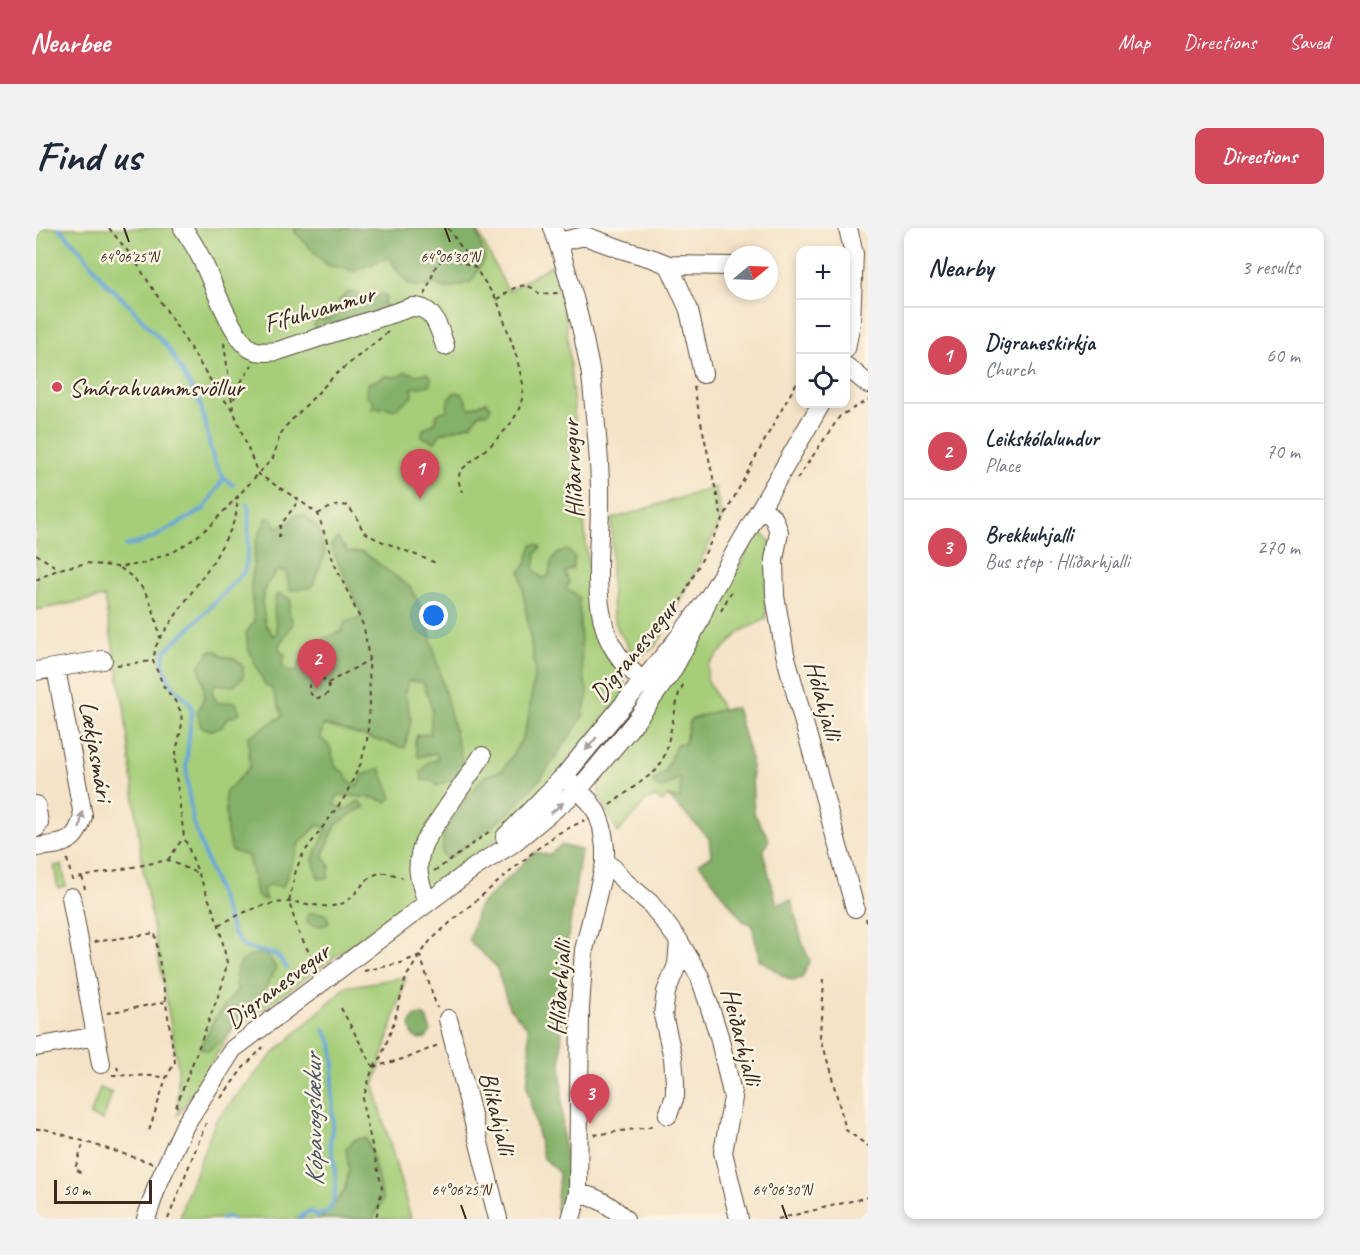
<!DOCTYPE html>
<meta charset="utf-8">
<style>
body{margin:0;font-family:Caveat,sans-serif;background:#f2f2f3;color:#1f2937}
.controls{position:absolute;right:18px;top:18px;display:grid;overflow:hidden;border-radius:12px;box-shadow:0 3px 9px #0003}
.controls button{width:54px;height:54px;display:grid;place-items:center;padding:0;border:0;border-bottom:2px solid #e0e1e3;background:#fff;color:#1f2937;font:30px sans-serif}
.compass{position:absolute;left:688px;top:18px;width:54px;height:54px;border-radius:50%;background:#fff;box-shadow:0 3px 9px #0003;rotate:71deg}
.scale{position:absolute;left:18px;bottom:15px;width:98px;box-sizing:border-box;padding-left:6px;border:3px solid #3b2a1e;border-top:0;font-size:16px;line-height:21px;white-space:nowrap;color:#3b2a1e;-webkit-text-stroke:4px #fcf5e5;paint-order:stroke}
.you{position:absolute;left:398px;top:388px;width:21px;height:21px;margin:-15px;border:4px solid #fff;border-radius:50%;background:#1a73e8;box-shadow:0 0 0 9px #1a73e833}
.badge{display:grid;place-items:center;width:39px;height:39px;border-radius:50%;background:#d1495b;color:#fff;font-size:20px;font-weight:700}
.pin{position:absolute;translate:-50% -50px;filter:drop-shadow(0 2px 3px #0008)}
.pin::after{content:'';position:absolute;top:32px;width:21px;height:18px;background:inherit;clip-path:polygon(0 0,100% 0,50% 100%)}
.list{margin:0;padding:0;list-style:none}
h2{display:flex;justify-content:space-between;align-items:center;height:78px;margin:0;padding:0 24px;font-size:26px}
h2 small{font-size:20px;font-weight:400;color:#747a83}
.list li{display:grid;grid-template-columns:39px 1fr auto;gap:18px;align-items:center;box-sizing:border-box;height:96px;padding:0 24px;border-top:2px solid #e0e1e3}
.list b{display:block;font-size:22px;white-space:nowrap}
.list p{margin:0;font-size:20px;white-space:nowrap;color:#747a83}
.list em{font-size:20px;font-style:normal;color:#747a83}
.icon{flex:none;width:33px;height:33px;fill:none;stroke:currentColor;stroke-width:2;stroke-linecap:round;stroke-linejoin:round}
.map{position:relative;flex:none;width:832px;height:991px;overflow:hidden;border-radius:12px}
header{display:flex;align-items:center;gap:36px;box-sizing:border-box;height:84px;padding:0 30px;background:#d1495b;color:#fff}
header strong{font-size:28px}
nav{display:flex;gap:33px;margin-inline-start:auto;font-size:21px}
.intro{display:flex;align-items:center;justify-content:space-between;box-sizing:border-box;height:144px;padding:0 36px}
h1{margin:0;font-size:42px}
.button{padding:15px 27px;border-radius:12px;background:#d1495b;color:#fff;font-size:21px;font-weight:700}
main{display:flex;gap:36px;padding:0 36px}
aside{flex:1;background:#fff;border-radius:12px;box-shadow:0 3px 9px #0003}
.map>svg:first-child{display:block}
.green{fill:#a6ce79;stroke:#707c4c;stroke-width:1.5}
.forest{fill:#84b169;stroke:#606e44;stroke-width:1.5}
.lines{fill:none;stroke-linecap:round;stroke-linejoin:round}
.stream{stroke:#65a5d8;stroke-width:4}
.minor-casing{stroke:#574637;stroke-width:20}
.path{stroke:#574637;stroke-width:2;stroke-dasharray:4.5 4.5;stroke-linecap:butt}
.minor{stroke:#fff;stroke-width:18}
.oneway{fill:#a79f9a}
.ticks{fill:none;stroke:#3b2a1e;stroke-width:2}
.poi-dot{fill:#d1495b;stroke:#fcf5e5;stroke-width:2}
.labels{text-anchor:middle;stroke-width:5;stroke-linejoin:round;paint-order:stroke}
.street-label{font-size:26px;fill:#3b2a1e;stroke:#fcf5e5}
.poi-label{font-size:26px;fill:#3b2a1e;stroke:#fcf5e5;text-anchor:start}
.water-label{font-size:27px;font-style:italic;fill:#4a555f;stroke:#fcf5e5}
.ticks-label{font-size:15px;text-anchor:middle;fill:#3b2a1e;stroke:#fcf5e5;stroke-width:5;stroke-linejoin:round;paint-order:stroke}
</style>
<header>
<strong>Nearbee</strong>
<nav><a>Map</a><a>Directions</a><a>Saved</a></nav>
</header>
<div class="intro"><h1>Find us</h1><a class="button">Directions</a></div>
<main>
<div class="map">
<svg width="832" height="991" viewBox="0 0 832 991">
<rect width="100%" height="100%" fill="#fcf5e5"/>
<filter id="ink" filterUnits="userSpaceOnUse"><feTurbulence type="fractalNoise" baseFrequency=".0167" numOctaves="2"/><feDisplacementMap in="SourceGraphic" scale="12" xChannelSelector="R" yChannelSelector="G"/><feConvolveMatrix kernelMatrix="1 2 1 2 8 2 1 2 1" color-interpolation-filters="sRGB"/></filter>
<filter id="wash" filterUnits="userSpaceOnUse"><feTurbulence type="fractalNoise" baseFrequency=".008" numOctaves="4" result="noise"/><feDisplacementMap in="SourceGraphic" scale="24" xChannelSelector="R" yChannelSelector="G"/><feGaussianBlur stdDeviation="1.35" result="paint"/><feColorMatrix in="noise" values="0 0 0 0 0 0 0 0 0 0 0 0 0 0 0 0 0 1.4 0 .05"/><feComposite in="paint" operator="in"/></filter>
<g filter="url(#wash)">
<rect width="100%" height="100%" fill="#f4e3c7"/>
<path class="green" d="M0,0h440l32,63 45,-27 13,56 27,301c3,7 5,16 9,23 11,20 26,23 23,50l-115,132 -22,20 -257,186 -53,83v-49l-36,-202 -18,-159 -20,-108 -68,13z
M679,259l7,32 -60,117 -8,11 -10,7 -14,-5 -12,-19 -5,-15 -2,-37 1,-59z
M723,303l12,11 -5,46v31l-25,12 -33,34 -1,13 15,31 -32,11 -5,23 -8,1 -13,29 1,14 8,-6 9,-3 -2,21 -12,-3 -6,6 -7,-5 -8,3 -29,33 -19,-38 -2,-16 116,-168z
M26,637l4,21 -8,2 -4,-22z
M370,749l-32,109 37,133h-231l4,-17 32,-82 55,-64 75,-69z
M64,860l12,5 -9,27 -13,-4z"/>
<path class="forest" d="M258,0h182l9,31 -14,23 -26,7 -10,-5c-29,9 -32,-6 -46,-27l-35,14 -27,-6 -32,-33z
M312,64l10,1 4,7 22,-6 3,4 -4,5 5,4 -69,24 -5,-5 2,-6 12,-1 7,-3 4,-15z
M370,144l11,3 10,-2 4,4v7c-6,4 -12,2 -19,4l1,8 -19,14 -9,-3 -13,2 2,-7 -8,-7 1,-11 19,-8 11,1z
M420,164c9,0 10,10 13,17l17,-7 5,5 -3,6h-8l-8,11 -32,10 -5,8 -13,-5 1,-8 12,-6 2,-9 10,-4c1,-9 0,-13 9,-18z
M260,287h8l15,15 6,24 -13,33 -22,4 -4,-20h-9l-11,14 -4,16 3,23 9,12 3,-3 -3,-23 2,-15 5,-1 10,6 -2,11 4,13 -14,21 2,8 4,1 -3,10 4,7 10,1c12,-29 18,-29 46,-41l3,-9 18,-5 -32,-71 6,-8 11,14h15l48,36 15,31 37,144 -5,15 -21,8 -4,-5 -11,-1 -1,-8 8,-10 9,-3 -2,-6 -18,4 -3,-15 2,-7 13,-1 2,-25 -9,-27 -15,-1 -3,12 6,27 -6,28 -81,-23 -4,12 10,10 6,21 8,4 5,9 8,5 6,-11 17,-7 12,30 -6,4 -12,-4 -36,-3 -4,9 11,6 14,-9 6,6 -9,4 -20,14 -13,30 7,11 -2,12h-10l-5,-19 14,-30 -9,-4 -19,19 -16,43 -15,-2 -5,5 3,10 -9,-3 -9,-41 -16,-5 -5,-17 -2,-41 25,-26 -2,-30 35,-21 -12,-29 -6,-2 -17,-37 -2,-15 8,-11 -3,-35 5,-46 11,-23 6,1 3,8 11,-2z
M501,316l4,3 -5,7 -2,15 9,10 6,-4c2,-14 3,-21 18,-25l8,7 -2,11 -8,4 4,10 -3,7 8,4 5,6 3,69 6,26 -6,24 -41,60 -32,35 -52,40 -10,6 -5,-6 2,-21 34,-48 7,-8 18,-6 19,-31 6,-19 7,-51 -15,-97 6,-8 6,-19z
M174,423h7l5,5 13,3 8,7v12l-10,8 -18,-2 -3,8 5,11 18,-1 5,10 -5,4 -8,2 -5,9 -11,3 -10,-3 -4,-15c11,-17 8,-26 2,-45z
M700,480l15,51 3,54 15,26 -6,13 14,52 14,-4 12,45 7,16 -8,17 -10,2 -9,-4 -24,-17 -7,-35 -9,-3 -44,-58 12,-7 -2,-18 -41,-42 12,3 1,-21 -8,3 -8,6h-8l-4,-6 11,-8 13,-29 8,-1 5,-23 32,-11z
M525,617l20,5 -18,121 -2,89 2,82 9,29 -6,42 -5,3 -5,-7 3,-36 -16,-16 -16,-70 3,-29 -2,-30 -19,-21 -13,-41 -27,-25 9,-34 57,-55 14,3z
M275,685h11l5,3 2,7c-8,4 -15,5 -22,-1v-6z
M223,725l9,2 8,13 -15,28 -40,45 -13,10 -8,-3 14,-28 23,-30c-4,-20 1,-32 22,-37z
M385,787l5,2 5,14 -5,7 -8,1 -5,-3 -3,-11 4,-8z
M330,910l5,13 12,49 -10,19h-52l23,-27 5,-21 -3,-23 10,-9z"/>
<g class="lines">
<path class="stream" d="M23,0l24,25 22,29 25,24 39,43 31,54 6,23 4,21 4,14 10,17 9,7
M211,276l2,4c-1,21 1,43 -5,64l-55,57 -24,22 -2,11 5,16 6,9 15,15 3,7 -6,57 3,30 4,26 40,111 11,14 33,8 10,13
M90,318l13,-3 16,-6 49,-28 20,-31
M186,991l5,-2 5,2
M264,991l3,-4 7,-4 7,5 11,-4 6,-12 2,-17 -2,-22 -4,-18 3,-22 -1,-31 2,-27 -2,-20 -8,-13"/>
</g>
</g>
<g filter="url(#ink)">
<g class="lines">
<g class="minor-casing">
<path id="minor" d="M147,0c6,9 12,18 17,28 11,21 32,82 51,93 8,4 18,3 27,2l134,-44c22,-1 27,21 33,39
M517,0c16,46 28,94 37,141 2,12 3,25 4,37 3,28 6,57 6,86 1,44 -8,94 5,137 7,24 28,45 47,59
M522,14l27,-6 36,13 33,10 15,6 64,1
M633,37l20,45 14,64
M810,121l5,-27 3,-68 -6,-26
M810,138l22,18
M726,279l12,12 5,13 -5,28 1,36 10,58 70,254
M0,443l67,-11
M534,553l20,21 7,11 5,14 3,21v15l-21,87 -4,58 -2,185 -7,26
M0,577l3,18 -3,5
M469,609l60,-62 111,-134 33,-44 112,-193
M0,619c26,-3 40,-2 47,-31l-27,-148
M569,635l8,5 13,15 24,20 29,38 21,36 19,59 14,62 -10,54 16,67
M391,675c-8,-25 -13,-35 -3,-61l58,-86
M412,791l50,200
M60,808l5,28
M0,819l60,-11 -25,-139
M632,887l7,-19v-14l-2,-24 -10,-43 3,-23 11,-27 2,-24
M542,965c21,5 31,11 47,26
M110,991l11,-33 28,-61 48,-76 242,-182 37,-23 67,-55 56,-67 37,-51 27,-49 10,-25"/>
</g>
<path class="path" d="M73,0l25,31 82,130 18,23 24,62 41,26 19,14 16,49 30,64 5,33 1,45 -3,35 -6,23 -17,35 -41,56 -7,16 -7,32 9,29 18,35
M412,0l49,72 19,55 7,29 -1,15 -4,13 -9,14 -17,18 -31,26c-4,8 -2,14 1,22
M389,67l12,-32 14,-5 24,9
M461,72c8,-6 22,-19 33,-13 4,1 6,4 9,7l19,-1
M188,115l9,66
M658,159l7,35 21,97
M198,171l5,-14 13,-20
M761,251l43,-63 28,-16
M282,286c9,-5 18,-11 30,-8l9,12 6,13 13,8 60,24
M243,310l1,-12 19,-26
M0,326l23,15
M84,340c28,18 34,39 40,70
M0,352l23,-11 28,-6 31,4 23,-3 34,-13 20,-13 17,-14 61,-66 7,-23 6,-9 49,-51 53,-43
M685,383l10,-19
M636,390c41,-81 83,-162 128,-241
M81,437l36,-4
M273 460a10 10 0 1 1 20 0a10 10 0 1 1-20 0Z
M292,455l41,-23
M574,577l48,-36 8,-17 13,-59 5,-10
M31,631l5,20 96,-19 31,14
M132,632l15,-22
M398,643l17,-11 39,-29
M46,649l3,12
M830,690l2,9
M183,697c22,-12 46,-23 71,-23 16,0 35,8 51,2 17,-6 24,-33 44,-31 6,0 12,3 18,5
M58,714l61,-9 20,129 -9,16 -18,56
M384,727l17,53
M328,743l37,-8 19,-8 10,-14 23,-21 84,-71 20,-15 28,-14
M788,751l-3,58 25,93 22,16
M305,780l32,59 -11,35 20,86 -6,31
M71,785l59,-11
M81,838l2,9
M337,839l37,-10 28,-12
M337,839l7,-8 5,-12 9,-25 12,-45 13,-20
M76,847l45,1 9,2
M185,870l22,-30 20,-21
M140,879l47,-124 4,-20 -8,-38 -35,-88 -8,-62 -1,-18 7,-33 -1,-12 -6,-11 -11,-14 -11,-26 3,-15 4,-8 54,-78 17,-31 5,-14 2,-19
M0,901h9l107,34
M558,907l55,-8 6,-4
M45,944l-6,-3 9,-28
M132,991l38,-96
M742,991l90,-22"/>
<use href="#minor" class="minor"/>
</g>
<defs><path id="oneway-solid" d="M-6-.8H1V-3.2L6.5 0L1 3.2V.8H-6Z" transform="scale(1.5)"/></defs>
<g class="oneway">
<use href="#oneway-solid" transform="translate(555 516) rotate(130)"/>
<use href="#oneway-solid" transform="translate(521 580) rotate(-40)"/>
<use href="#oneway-solid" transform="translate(45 592) rotate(-80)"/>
</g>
</g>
<path class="ticks" d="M88,0l5,14M409,0l5,14M425,977l5,14M746,977l5,14"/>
<circle class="poi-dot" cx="21" cy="159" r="6"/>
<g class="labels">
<g class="street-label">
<text transform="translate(283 80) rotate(-16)" y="9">Fífuhvammur</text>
<text transform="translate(536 241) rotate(-93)" y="9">Hlíðarvegur</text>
<text transform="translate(598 422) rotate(-51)" y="9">Digranesvegur</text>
<text transform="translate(788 472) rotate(75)" y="9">Hólahjalli</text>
<text transform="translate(61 523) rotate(80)" y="9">Lækjasmári</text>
<text transform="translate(241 757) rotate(-37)" y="9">Digranesvegur</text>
<text transform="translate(523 760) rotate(-86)" y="9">Hlíðarhjalli</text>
<text transform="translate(706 808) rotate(76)" y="9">Heiðarhjalli</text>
<text transform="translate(462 885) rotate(76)" y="9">Blikahjalli</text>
</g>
<g class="poi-label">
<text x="33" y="168">Smárahvammsvöllur</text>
</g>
<g class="water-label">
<text transform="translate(277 892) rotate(-91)" y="9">Kópavogslækur</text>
</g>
</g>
<g class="ticks-label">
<text x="93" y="34">64°06'25"N</text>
<text x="414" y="34">64°06'30"N</text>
<text x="425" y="967">64°06'25"N</text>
<text x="746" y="967">64°06'30"N</text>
</g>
</svg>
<div class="controls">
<button>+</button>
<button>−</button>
<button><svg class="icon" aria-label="locate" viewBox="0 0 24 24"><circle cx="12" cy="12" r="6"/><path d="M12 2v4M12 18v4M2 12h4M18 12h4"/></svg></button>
</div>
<svg class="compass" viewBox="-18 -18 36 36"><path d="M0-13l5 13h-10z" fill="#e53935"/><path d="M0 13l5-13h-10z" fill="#747a83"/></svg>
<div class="scale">50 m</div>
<div class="you"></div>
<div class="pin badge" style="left:384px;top:271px">1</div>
<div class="pin badge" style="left:281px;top:461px">2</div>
<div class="pin badge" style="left:554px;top:896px">3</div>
</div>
<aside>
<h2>Nearby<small>3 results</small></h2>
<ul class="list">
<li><span class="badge">1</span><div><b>Digraneskirkja</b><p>Church</p></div><em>60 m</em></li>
<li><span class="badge">2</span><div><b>Leikskólalundur</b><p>Place</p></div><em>70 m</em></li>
<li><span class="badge">3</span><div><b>Brekkuhjalli</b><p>Bus stop · Hlíðarhjalli</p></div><em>270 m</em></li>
</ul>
</aside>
</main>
